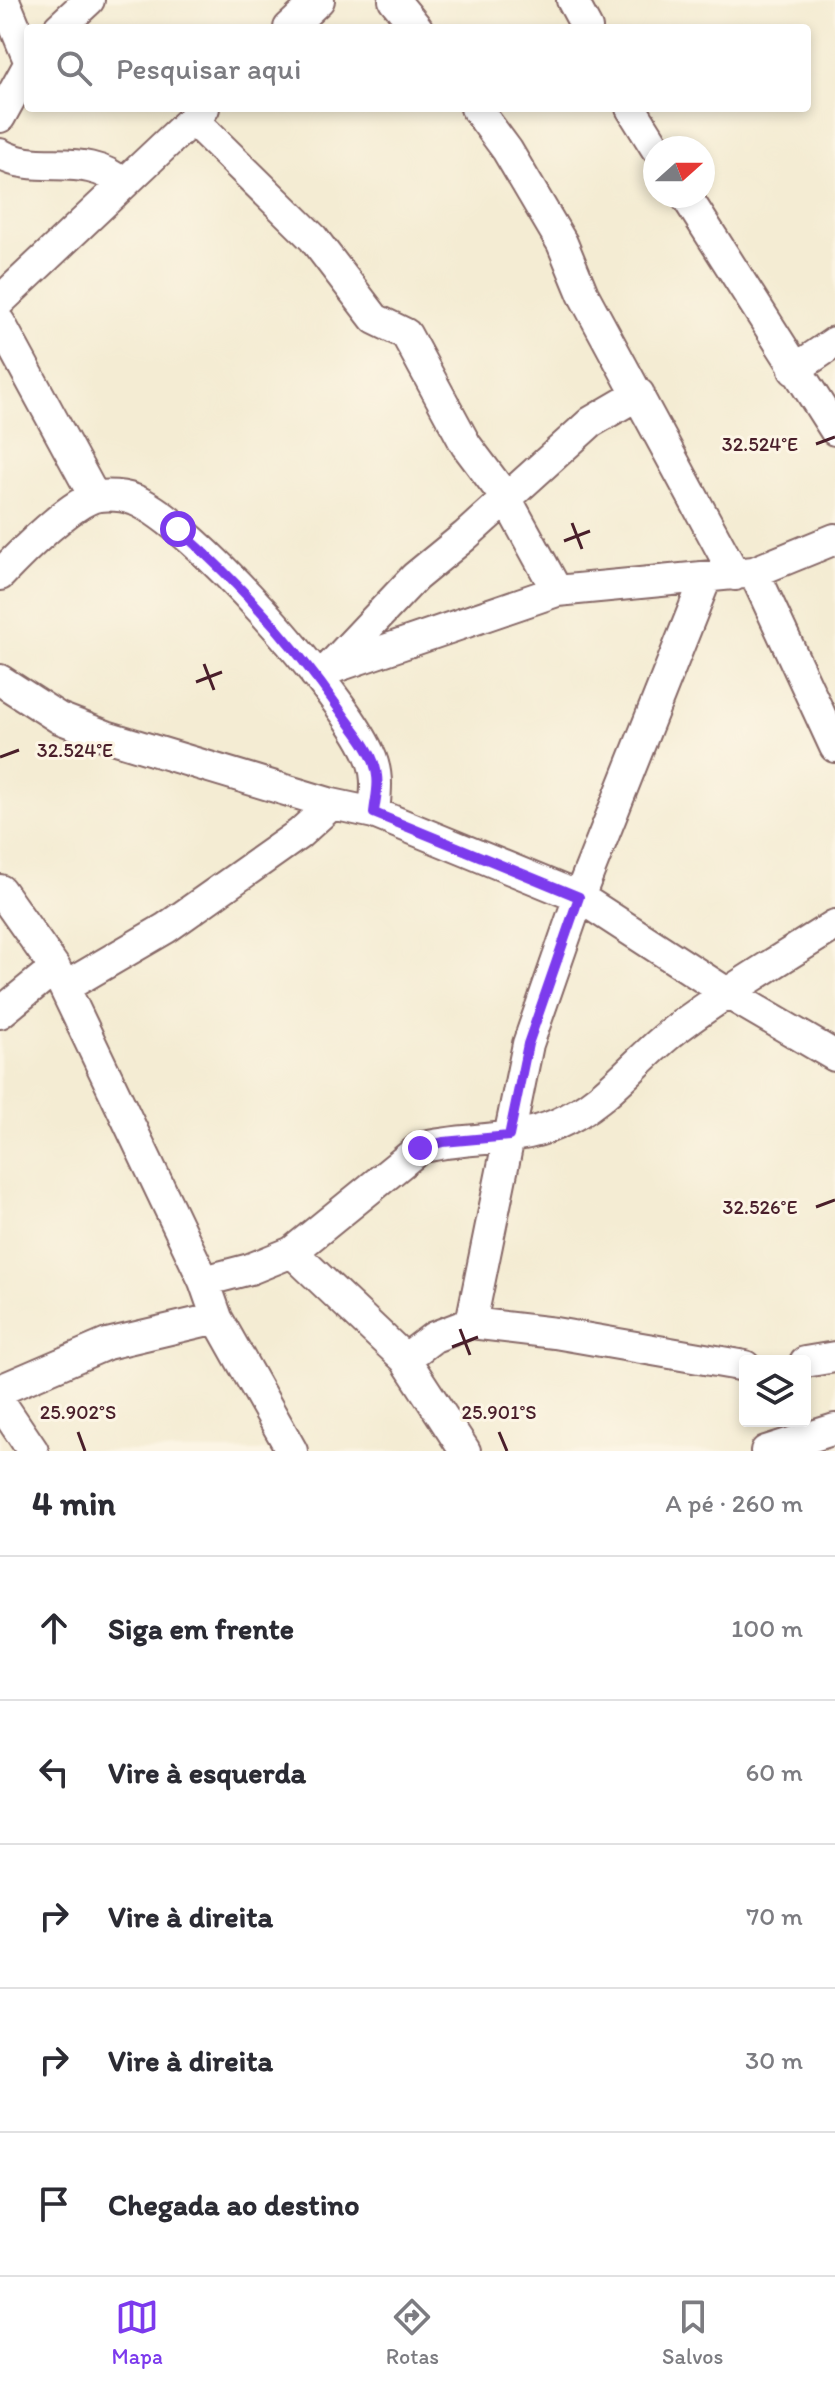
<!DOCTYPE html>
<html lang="pt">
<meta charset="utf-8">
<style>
body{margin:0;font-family:Itim,sans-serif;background:#f7f7f7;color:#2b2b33}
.controls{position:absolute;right:24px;bottom:24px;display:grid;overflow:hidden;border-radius:8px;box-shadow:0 4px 12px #0003}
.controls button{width:72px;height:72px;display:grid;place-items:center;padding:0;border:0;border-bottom:2px solid #e1e1e2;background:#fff;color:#2b2b33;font:40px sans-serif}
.compass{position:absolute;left:643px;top:136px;width:72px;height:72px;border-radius:50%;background:#fff;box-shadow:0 4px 12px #0003;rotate:69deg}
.stop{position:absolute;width:24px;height:24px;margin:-18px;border:6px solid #7c3aed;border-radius:50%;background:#fff}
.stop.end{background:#7c3aed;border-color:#fff;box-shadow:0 2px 8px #0008}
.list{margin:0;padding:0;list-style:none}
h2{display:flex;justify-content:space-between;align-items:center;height:104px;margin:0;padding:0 32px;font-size:34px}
h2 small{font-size:26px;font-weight:400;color:#7c7c81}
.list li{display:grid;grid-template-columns:52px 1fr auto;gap:24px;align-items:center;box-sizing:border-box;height:144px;padding:0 32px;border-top:2px solid #e1e1e2}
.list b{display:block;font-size:30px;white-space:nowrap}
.list em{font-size:26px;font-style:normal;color:#7c7c81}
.icon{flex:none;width:44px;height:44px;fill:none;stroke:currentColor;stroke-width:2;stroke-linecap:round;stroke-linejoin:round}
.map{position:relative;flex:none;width:835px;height:1451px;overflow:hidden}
.search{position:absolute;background:#fff;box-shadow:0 4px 12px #0003;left:24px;right:24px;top:24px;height:88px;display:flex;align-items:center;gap:20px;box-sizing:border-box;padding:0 28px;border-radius:8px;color:#7c7c81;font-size:30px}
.sheet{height:824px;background:#fff}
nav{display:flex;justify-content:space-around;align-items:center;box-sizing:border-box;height:112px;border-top:2px solid #e1e1e2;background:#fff;font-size:22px;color:#7c7c81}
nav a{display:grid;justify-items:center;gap:4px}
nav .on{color:#7c3aed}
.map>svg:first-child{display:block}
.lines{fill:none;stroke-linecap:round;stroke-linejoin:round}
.minor-casing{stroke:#866766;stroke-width:34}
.minor{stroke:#fff;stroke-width:30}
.route{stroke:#7c3aed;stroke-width:10}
.ticks{fill:none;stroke:#4a1f2b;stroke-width:3}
.ticks-label{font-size:20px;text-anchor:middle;fill:#4a1f2b;stroke:#fcf5e5;stroke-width:6;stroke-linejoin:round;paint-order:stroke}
</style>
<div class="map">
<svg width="835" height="1451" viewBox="0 0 835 1451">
<rect width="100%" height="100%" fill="#fcf5e5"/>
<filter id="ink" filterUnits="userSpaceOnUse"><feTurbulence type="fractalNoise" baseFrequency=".0125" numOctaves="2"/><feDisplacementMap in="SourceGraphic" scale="16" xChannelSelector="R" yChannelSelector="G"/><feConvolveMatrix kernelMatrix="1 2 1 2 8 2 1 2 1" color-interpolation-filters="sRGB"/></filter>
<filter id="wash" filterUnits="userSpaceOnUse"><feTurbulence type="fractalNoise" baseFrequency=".006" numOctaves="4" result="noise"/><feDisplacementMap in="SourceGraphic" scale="32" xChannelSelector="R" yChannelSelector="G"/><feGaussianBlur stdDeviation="1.8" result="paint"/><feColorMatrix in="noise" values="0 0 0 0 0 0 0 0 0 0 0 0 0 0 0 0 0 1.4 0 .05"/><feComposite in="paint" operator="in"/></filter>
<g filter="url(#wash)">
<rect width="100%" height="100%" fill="#f4ecd3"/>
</g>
<g filter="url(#ink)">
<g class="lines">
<g class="minor-casing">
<path id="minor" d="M4,0l24,58
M394,0l23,28
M572,0l15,28
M59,28l30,-28
M289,28l30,-28
M476,108l31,42 55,93 21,51 152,281
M631,108l25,40
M0,117l28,-51
M192,119l121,119 62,81 31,15 60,111 40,53 51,93
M0,154c38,22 86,-4 123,30
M686,196l149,234
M0,301l204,-193
M0,323l94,173
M794,370l41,-28
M754,572l81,175
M0,575c18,-19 74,-76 99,-79 12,-1 25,0 36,4 59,24 208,194 234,253 10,21 7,38 5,60
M330,667l85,-90 50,-41 126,-114 48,-28
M315,674l242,-83 197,-19 81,-33
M0,680l59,38 47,18 226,68 42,9 205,84 148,96 108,63
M0,890l55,78 149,313 13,37 75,133
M65,987l101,-59 133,-94 33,-30
M0,1013l55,-45
M292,1252l113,107 60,92
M204,1281l46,-12 42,-17 128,-104c45,-12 94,-5 137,-24 50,-21 78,-64 119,-95 51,-38 105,-70 159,-104
M471,1323l57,-279 51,-147 127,-319
M405,1359l29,-22 37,-14 84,10 190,33
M805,1362l30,-5
M0,1390l107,-46 110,-26
M0,1402l33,49
M766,1451l69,-22"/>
</g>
<use href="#minor" class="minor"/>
</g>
</g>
<g class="lines" filter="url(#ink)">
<path class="route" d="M178,529c64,56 119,119 167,188 12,17 30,37 32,59 2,11 -2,25 -3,37l205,84 -51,147 -19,92 -66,6 -23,6"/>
</g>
<path class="ticks" d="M816,444l19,-7M572,523l10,26M564,541l26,-10M204,664l10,26M196,682l26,-10M0,757l19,-7M816,1207l19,-7M460,1329l10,26M452,1347l26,-10M78,1432l7,19M499,1432l8,19"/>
<g class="ticks-label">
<text x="760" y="451">32.524°E</text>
<text x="75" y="757">32.524°E</text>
<text x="760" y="1214">32.526°E</text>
<text x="78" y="1419">25.902°S</text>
<text x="499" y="1419">25.901°S</text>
</g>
</svg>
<div class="controls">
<button><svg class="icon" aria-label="layers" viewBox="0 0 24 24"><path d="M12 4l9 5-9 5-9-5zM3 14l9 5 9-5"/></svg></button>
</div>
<svg class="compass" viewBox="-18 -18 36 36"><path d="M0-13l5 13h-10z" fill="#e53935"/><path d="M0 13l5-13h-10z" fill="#7c7c81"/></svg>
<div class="stop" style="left:178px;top:529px"></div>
<div class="stop end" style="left:420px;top:1148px"></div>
<div class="search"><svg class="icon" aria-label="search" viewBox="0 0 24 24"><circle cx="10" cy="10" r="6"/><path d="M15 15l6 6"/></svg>Pesquisar aqui</div>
</div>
<section class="sheet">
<h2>4 min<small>A pé · 260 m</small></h2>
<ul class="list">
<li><svg class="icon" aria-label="ahead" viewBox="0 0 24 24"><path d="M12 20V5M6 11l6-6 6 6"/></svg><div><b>Siga em frente</b></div><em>100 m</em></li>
<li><svg class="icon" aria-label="left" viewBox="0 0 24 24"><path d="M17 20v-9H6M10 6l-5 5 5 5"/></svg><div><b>Vire à esquerda</b></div><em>60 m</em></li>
<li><svg class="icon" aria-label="right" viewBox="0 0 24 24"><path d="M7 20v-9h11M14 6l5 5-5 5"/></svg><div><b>Vire à direita</b></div><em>70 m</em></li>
<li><svg class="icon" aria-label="right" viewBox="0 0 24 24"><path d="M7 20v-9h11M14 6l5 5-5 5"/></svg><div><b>Vire à direita</b></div><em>30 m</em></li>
<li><svg class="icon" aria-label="arrive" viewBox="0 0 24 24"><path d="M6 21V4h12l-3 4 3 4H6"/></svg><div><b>Chegada ao destino</b></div></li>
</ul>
</section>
<nav>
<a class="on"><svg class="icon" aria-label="map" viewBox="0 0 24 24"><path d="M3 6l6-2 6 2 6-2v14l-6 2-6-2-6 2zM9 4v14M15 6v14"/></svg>Mapa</a>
<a><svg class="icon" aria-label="directions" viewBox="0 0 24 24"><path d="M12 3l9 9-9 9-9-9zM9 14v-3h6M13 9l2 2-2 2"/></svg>Rotas</a>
<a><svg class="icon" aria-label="saved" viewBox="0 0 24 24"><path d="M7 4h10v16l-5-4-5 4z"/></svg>Salvos</a>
</nav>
